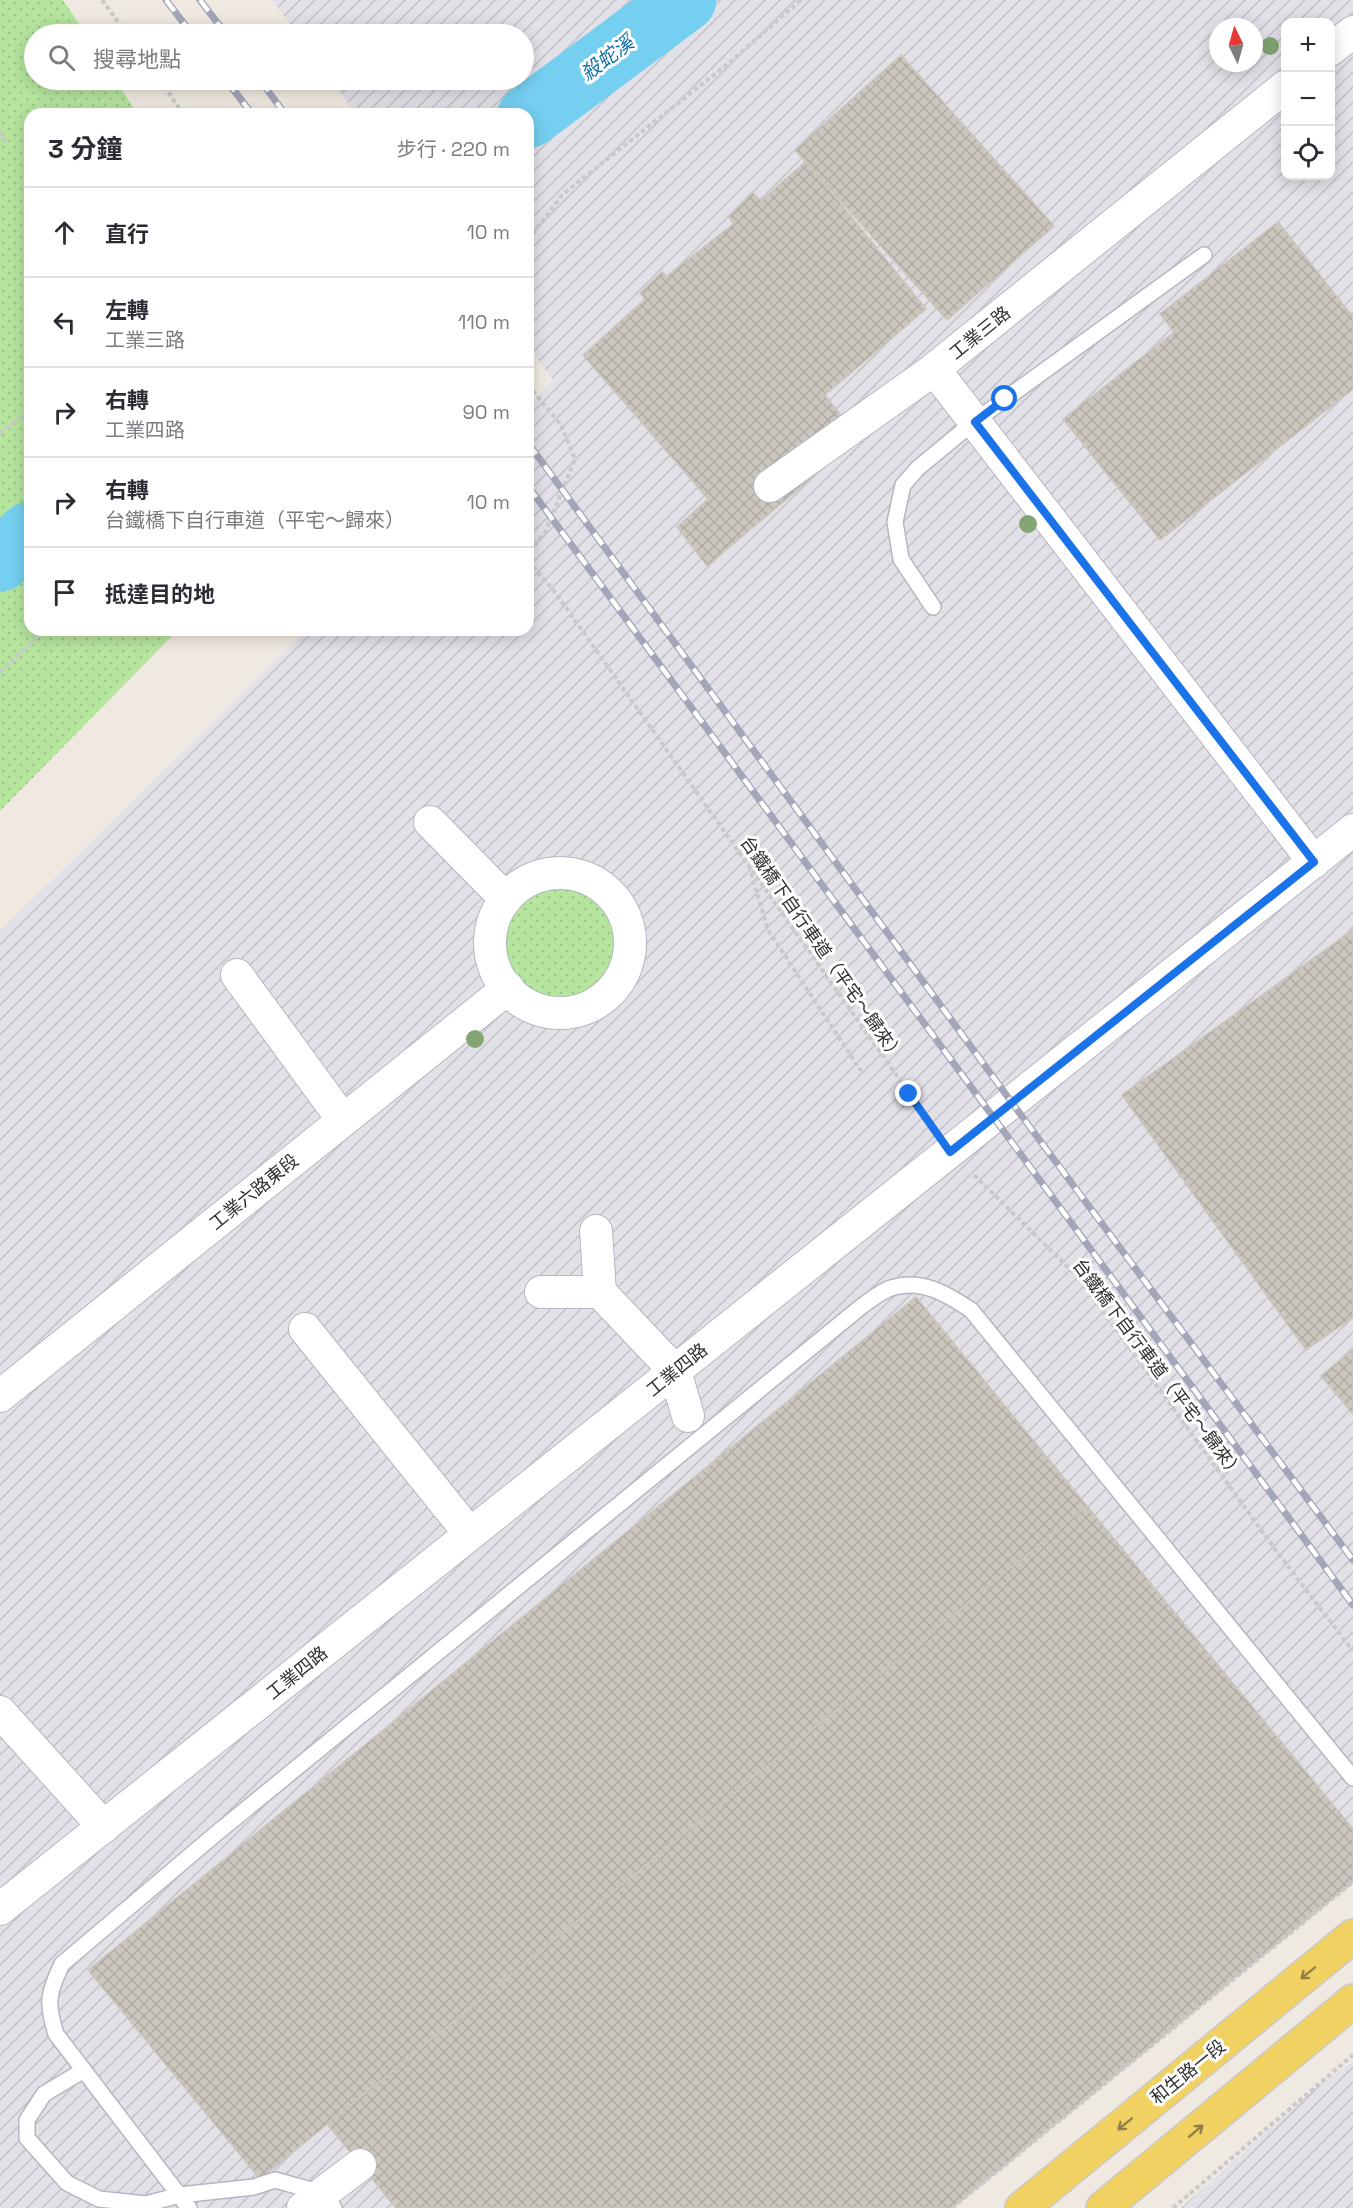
<!DOCTYPE html>
<html lang="zh-TW">
<meta charset="utf-8">
<style>
body{margin:0;font-family:"Space Grotesk","Noto Sans TC",sans-serif;background:#f7f7f7;color:#2b2b33}
.controls{position:absolute;right:18px;top:18px;display:grid;overflow:hidden;border-radius:12px;box-shadow:0 3px 15px #0003}
.controls button{width:54px;height:54px;display:grid;place-items:center;padding:0;border:0;border-bottom:2px solid #e1e1e2;background:#fff;color:#2b2b33;font:30px sans-serif}
.compass{position:absolute;left:1209px;top:18px;width:54px;height:54px;border-radius:50%;background:#fff;box-shadow:0 3px 15px #0003;rotate:355deg}
.stop{position:absolute;width:18px;height:18px;margin:-14px;border:4px solid #1a73e8;border-radius:50%;background:#fff}
.stop.end{background:#1a73e8;border-color:#fff;box-shadow:0 2px 6px #0008}
.list{margin:0;padding:0;list-style:none}
h2{display:flex;justify-content:space-between;align-items:center;height:78px;margin:0;padding:0 24px;font-size:26px}
h2 small{font-size:20px;font-weight:400;color:#7c7c81}
.list li{display:grid;grid-template-columns:39px 1fr auto;gap:18px;align-items:center;box-sizing:border-box;height:90px;padding:0 24px;border-top:2px solid #e1e1e2}
.list b{display:block;font-size:22px;white-space:nowrap}
.list p{margin:0;font-size:20px;white-space:nowrap;color:#7c7c81}
.list em{font-size:20px;font-style:normal;color:#7c7c81}
.icon{flex:none;width:33px;height:33px;fill:none;stroke:currentColor;stroke-width:2;stroke-linecap:round;stroke-linejoin:round}
.map{position:relative;flex:none;width:1353px;height:2208px;overflow:hidden}
.search{position:absolute;background:#fff;box-shadow:0 3px 15px #0003;left:24px;top:24px;width:510px;height:66px;display:flex;align-items:center;gap:15px;box-sizing:border-box;padding:0 21px;border-radius:33px;color:#7c7c81;font-size:22px}
.panel{position:absolute;background:#fff;box-shadow:0 3px 15px #0003;left:24px;top:108px;width:510px;height:528px;border-radius:18px}
.map>svg:first-child{display:block}
.industrial{fill:url(#industrial-furrows);fill-rule:evenodd}
.grass{fill:url(#grass-dots)}
.lines{fill:none;stroke-linecap:round;stroke-linejoin:round}
.river{stroke:#75cff0;stroke-width:63}
.building{fill:url(#building-cross-hatch);stroke:#cbc5ba;stroke-width:1.5}
.service-casing{stroke:#b4b7c1;stroke-width:18}
.minor-casing{stroke:#b4b7c1;stroke-width:34}
.primary-casing{stroke:#c9c9c9;stroke-width:36}
.path{stroke:#c9c9c9;stroke-width:4;stroke-dasharray:4.5 3;stroke-linecap:butt}
.service{stroke:#fff;stroke-width:15}
.minor{stroke:#fff;stroke-width:32}
.primary{stroke:#f2d163;stroke-width:33}
.rail-casing{stroke:#a3a6b8;stroke-width:7}
.rail{stroke:#fff;stroke-width:4.5;stroke-dasharray:14;stroke-linecap:butt}
.tree{fill:#84a574}
.oneway{stroke:#908048}
.route{stroke:#1a73e8;stroke-width:8}
.labels{text-anchor:middle;stroke-width:6;stroke-linejoin:round;paint-order:stroke}
.street-label{font-size:18px;fill:#2e2e2e;stroke:#fff}
.water-label{font-size:20px;font-style:italic;fill:#0d6fa3;stroke:#fff}
</style>
<div class="map">
<svg width="1353" height="2208" viewBox="0 0 1353 2208">
<defs>
<pattern id="industrial-furrows" width="10" height="10" patternUnits="userSpaceOnUse" patternTransform="scale(1.5)"><rect width="10" height="10" fill="#e3e1e8"/><path d="M-1 1l2-2M0 10L10 0M9 11l2-2" fill="none" stroke="#c3c1c7"/></pattern>
<pattern id="grass-dots" width="8" height="8" patternUnits="userSpaceOnUse" patternTransform="scale(1.5)"><rect width="8" height="8" fill="#b6e59e"/><path d="M2 2h.1M6 6h.1" fill="none" stroke="#9dc588" stroke-width="1.8" stroke-linecap="round"/></pattern>
<pattern id="building-cross-hatch" width="8" height="8" patternUnits="userSpaceOnUse" patternTransform="scale(1.5)"><rect width="8" height="8" fill="#cbc7bf"/><path d="M0 0l8 8M0 8l8-8" fill="none" stroke="#afaba4"/></pattern>
</defs>
<rect width="100%" height="100%" fill="#efe9e1"/>
<path class="industrial" d="M272,0h1081v1878l-442,330h-911v-1277l307,-301h221v-224l25,-26 -25,-34v-232h-172l-25,-34h193v-46h-226zM1286,22h44v154h-44zM1218,27h36v36h-36z
M1353,2061v147h-172l132,-118z"/>
<path class="grass" d="M0,0h63l23,34h-52v46h81l23,34h-108v516h148l-178,181z
M491 943a70 70 0 1 1 140 0a70 70 0 1 1-140 0Z"/>
<g class="lines">
<path class="river" d="M528,117l157,-117
M0,560l30,-27"/>
</g>
<path class="building" d="M901,55l153,171 -107,94 -152,-170z
M806,161l120,148 -101,86 34,43 -152,128 -30,-39 31,-28 -125,-144 62,-56 -5,-6 22,-21 5,4 66,-52 -4,-8 23,-24 9,9z
M1278,222l75,95v72l-193,151 -97,-121 111,-87 -14,-18z
M1353,930v387l-47,33 -184,-255z
M916,1297l171,209 -827,673 -172,-209z
M1353,1349v65l-32,-38z
M1087,1506l266,323v53l-401,326h-556l-69,-84z"/>
<g class="lines">
<g class="service-casing">
<path id="service" d="M933,607l-32,-48 -6,-37 8,-37 15,-17 57,-47 229,-166
M84,2070l-40,24 -17,26v18l40,45 32,16 47,5 34,-9 74,-8 21,-7 47,13 12,15
M189,2208l-133,-174c-10,-31 -8,-41 6,-70l156,-132 644,-526c9,-6 19,-15 29,-18 30,-10 56,6 80,22l382,468"/>
</g>
<g class="minor-casing">
<path id="minor" d="M1330,50l23,-18
M1286,86l-352,283 380,493
M770,486l166,-118
M430,822l76,77
M490 943a70 70 0 1 1 140 0a70 70 0 1 1-140 0Z
M237,975l106,145
M541,1292h59l-4,-61
M600,1292l75,79 13,45
M305,1329l165,205
M0,1396l508,-408
M0,1712l104,115
M0,1909l1353,-1079
M303,2208l57,-43"/>
</g>
<g class="primary-casing">
<path id="primary" d="M1022,2208l331,-272
M1103,2208l250,-207"/>
</g>
<path class="path" d="M102,0l25,34
M160,80l23,34
M0,132l5,7 -5,4
M528,240l35,-46 167,-132 71,-62
M528,385l33,40 14,34 -30,74 -17,20
M0,433l30,-22
M528,561l27,31 376,532
M0,672l45,-42
M751,873l17,57 93,141
M974,1175l105,103 198,274 76,99
M952,2208l401,-326
M1173,2208l180,-153"/>
<use href="#service" class="service"/>
<use href="#minor" class="minor"/>
<use href="#primary" class="primary"/>
<g class="rail-casing">
<path id="rail" d="M166,0l26,34
M200,0l26,34
M226,80l26,34
M260,80l25,34
M528,443l507,691 318,426
M528,486l825,1119"/>
</g>
<use href="#rail" class="rail"/>
</g>
<g class="tree">
<circle cx="1270" cy="46" r="9"/>
<circle cx="1028" cy="524" r="9"/>
<circle cx="475" cy="1039" r="9"/>
</g>
<defs><path id="oneway-shaft" d="M-6 0H5M1.5-3L5.5 0L1.5 3" fill="none" stroke-width="1.6" stroke-linecap="round" stroke-linejoin="round" transform="scale(1.5)"/></defs>
<g class="oneway">
<use href="#oneway-shaft" transform="translate(1308 1973) rotate(141)"/>
<use href="#oneway-shaft" transform="translate(1125 2124) rotate(141)"/>
<use href="#oneway-shaft" transform="translate(1196 2131) rotate(-40)"/>
</g>
<g class="lines">
<path class="route" d="M909,1094l41,58 364,-290 -339,-440 30,-23"/>
</g>
<g class="labels">
<g class="street-label">
<text transform="translate(980 333) rotate(-39)" y="6">工業三路</text>
<text transform="translate(822 949) rotate(55)" y="6">台鐵橋下自行車道（平宅～歸來）</text>
<text transform="translate(254 1192) rotate(-39)" y="6">工業六路東段</text>
<text transform="translate(1158 1369) rotate(53)" y="6">台鐵橋下自行車道（平宅～歸來）</text>
<text transform="translate(677 1370) rotate(-39)" y="6">工業四路</text>
<text transform="translate(297 1673) rotate(-39)" y="6">工業四路</text>
<text transform="translate(1188 2072) rotate(-39)" y="6">和生路一段</text>
</g>
<g class="water-label">
<text transform="translate(607 58) rotate(-37)" y="7">殺蛇溪</text>
</g>
</g>
</svg>
<div class="controls">
<button>+</button>
<button>−</button>
<button><svg class="icon" aria-label="locate" viewBox="0 0 24 24"><circle cx="12" cy="12" r="6"/><path d="M12 2v4M12 18v4M2 12h4M18 12h4"/></svg></button>
</div>
<svg class="compass" viewBox="-18 -18 36 36"><path d="M0-13l5 13h-10z" fill="#e53935"/><path d="M0 13l5-13h-10z" fill="#7c7c81"/></svg>
<div class="stop" style="left:1005px;top:399px"></div>
<div class="stop end" style="left:909px;top:1094px"></div>
<div class="search"><svg class="icon" aria-label="search" viewBox="0 0 24 24"><circle cx="10" cy="10" r="6"/><path d="M15 15l6 6"/></svg>搜尋地點</div>
<section class="panel">
<h2>3 分鐘<small>步行 · 220 m</small></h2>
<ul class="list">
<li><svg class="icon" aria-label="ahead" viewBox="0 0 24 24"><path d="M12 20V5M6 11l6-6 6 6"/></svg><div><b>直行</b></div><em>10 m</em></li>
<li><svg class="icon" aria-label="left" viewBox="0 0 24 24"><path d="M17 20v-9H6M10 6l-5 5 5 5"/></svg><div><b>左轉</b><p>工業三路</p></div><em>110 m</em></li>
<li><svg class="icon" aria-label="right" viewBox="0 0 24 24"><path d="M7 20v-9h11M14 6l5 5-5 5"/></svg><div><b>右轉</b><p>工業四路</p></div><em>90 m</em></li>
<li><svg class="icon" aria-label="right" viewBox="0 0 24 24"><path d="M7 20v-9h11M14 6l5 5-5 5"/></svg><div><b>右轉</b><p>台鐵橋下自行車道（平宅～歸來）</p></div><em>10 m</em></li>
<li><svg class="icon" aria-label="arrive" viewBox="0 0 24 24"><path d="M6 21V4h12l-3 4 3 4H6"/></svg><div><b>抵達目的地</b></div></li>
</ul>
</section>
</div>
